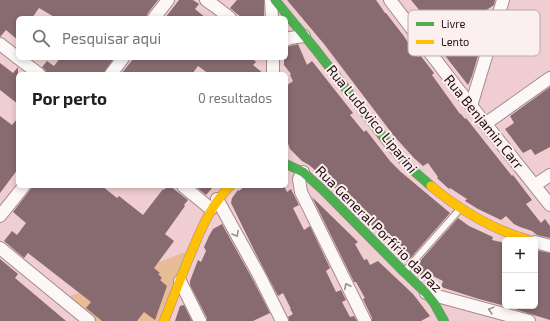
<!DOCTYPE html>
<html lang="pt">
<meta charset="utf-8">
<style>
body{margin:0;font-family:"Exo 2",sans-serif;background:#f6f6f6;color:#202124}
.controls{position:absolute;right:12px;bottom:12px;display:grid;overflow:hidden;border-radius:6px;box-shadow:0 2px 6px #0003}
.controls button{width:36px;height:36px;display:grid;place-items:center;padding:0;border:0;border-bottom:1px solid #e0e0e0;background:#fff;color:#202124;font:20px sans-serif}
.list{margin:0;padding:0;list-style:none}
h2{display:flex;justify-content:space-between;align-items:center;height:52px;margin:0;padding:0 16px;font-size:17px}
h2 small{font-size:13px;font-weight:400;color:#757577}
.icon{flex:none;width:22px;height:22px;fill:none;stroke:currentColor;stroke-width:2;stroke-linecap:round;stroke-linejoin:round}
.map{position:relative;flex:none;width:550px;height:321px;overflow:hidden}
.search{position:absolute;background:#fff;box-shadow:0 2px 6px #0003;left:16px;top:16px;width:272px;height:44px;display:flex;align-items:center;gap:10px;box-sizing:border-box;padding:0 14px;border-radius:6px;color:#757577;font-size:15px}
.panel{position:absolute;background:#fff;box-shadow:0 2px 6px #0003;left:16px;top:72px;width:272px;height:116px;border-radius:6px}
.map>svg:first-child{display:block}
.green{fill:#e8bc97}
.building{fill:#886b70}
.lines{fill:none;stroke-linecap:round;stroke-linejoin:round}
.lane-casing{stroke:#a38a8c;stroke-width:8}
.street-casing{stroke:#a38a8c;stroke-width:14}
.fast-casing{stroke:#a38a8c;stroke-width:10}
.slow-casing{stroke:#a38a8c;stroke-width:10}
.lane{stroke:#fdf8f8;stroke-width:6}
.street{stroke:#fdf8f8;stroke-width:12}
.fast{stroke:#4caf50;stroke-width:9}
.slow{stroke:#ffc107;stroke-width:9}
.oneway{stroke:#9b8f90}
.labels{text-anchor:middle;stroke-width:4;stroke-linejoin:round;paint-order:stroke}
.street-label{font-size:14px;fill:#230e11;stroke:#fcefef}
.key{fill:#fcefef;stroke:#bbacac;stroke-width:1}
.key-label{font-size:11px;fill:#230e11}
</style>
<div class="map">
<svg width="550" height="321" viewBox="0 0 550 321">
<rect width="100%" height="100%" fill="#efcdd0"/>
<path class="green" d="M193,249l-33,72h-72l-26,-22z"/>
<path class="building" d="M0,0h158l-10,13 -2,5h-90l-17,-10 -7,10h-14v22l-12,-10 -6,7z
M179,0h14l6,4 -4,5 11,9h-41z
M237,0h27v18h-22l-12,-10z
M287,0h89l9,13h1l17,22 15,22 2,-2 14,18 -2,2 28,39h1l4,5 1,-1 46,58 1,-1 19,25 -6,4 15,19 4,-4 5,7v12l-13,-3 -5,-4 -12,-4 -6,-3 -8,-8 -5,4 -23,-11 -13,-8 2,-2 -17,-11 -1,1 -12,-11 1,-1 -10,-14 -5,3 -9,-8 -20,-22 -70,-92z
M411,0h84l-1,5 -12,8 6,9 -16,54 -4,9 -29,-37 6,-5 -16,-19 -5,4 -5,-7 6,-4z
M298,44l9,21 5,-4 41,52 -3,2 14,17 2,-2 24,31 11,11 49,41 -43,49 -12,-13 2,-2 -15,-13 -1,1 -51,-52 -21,-18 -7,-4 -12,-12 -4,-11v-52l7,-5 -3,-6 1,-1 -7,-9v-7h2v-11z
M60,58h54l-11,16h-57v-3l-4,-4 5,-6 7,5z
M134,58h118l4,4 -3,3 11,9h-55l-11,-8 -6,8h-71z
M0,63l13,10 5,-6v37l-18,-14z
M550,87v60l-15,8 -4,-6 -8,4 -18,-24 9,-6 -4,-7z
M0,116l12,9 6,-7v51l-18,24z
M33,186h69l15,12 2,-2 24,19 20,-26 1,1 3,-4h3l18,14 -4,5 1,1 -20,28 9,7 -20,27 6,5 -2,1 4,4 -2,2 7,6 -12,34 -11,-8 -7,9h-35l-16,-13 5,-6 -63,-49 -4,5 -20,-17 8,-10 5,4 9,-12 -13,-11z
M195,186h19l-8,9z
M245,186h39l3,6 4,-3 8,16 -6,3 11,22 6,-4 20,42 -4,3 10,21 5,-2 5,10 -4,2 8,15 4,-1 3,5h-68l-1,-4 5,-3 -3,-5h1l-8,-16 -5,3 -22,-42 -25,-51 1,-5 6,-8 1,1z
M312,197l46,45 -3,2 9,16 3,-1 3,6 8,-4 35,33 17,22 -9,5h-49v-3l-9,-19 2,-1 -9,-16h-2z
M458,218l11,8 24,11 -1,3 13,3v63l-26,-7 -38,-12 2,-6 -14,-7 -3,6 -12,-12z
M222,224l31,56 17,33 -17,8h-46v-3l-17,-33v-4l8,-21 3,2 5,-11 -2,-4 5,-11 4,-7z
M535,250l15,3v67l-39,-12v-2h24z
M0,259l18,15 -3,4 51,43h-66z
M184,305l8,16h-17l5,-15z"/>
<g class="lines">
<g class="lane-casing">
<path id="lane" d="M405,271l55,-62"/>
</g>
<g class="street-casing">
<path id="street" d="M206,0l10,7 14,11
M271,0l1,18
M390,0l67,88 93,117
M154,18l14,-18
M286,40l4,-2 14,-2
M0,44l18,14
M18,58l21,16
M111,74l12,-16
M273,74v-16
M471,106l32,-106
M485,124l65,-46
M303,172l-4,7 2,13 64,129
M535,185l15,-10
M183,186l28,23
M217,199l43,78 22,44
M0,216l24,-30
M535,242l15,4
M0,248l89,73
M180,281l20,40
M426,293l103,28"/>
</g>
<g class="fast-casing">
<path id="fast" d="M275,0l41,50 71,92 20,23 24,21
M286,164l17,8 20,18 81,82 22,21 8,10 10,18"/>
</g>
<g class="slow-casing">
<path id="slow" d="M431,186c30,25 60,43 98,54
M164,321c10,-25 19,-50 30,-75 9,-22 19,-43 36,-60"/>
</g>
<use href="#lane" class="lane"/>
<use href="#street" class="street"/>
<use href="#fast" class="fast"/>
<use href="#slow" class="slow"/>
</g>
<defs><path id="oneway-chevron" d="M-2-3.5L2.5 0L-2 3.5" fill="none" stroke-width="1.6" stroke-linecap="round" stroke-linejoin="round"/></defs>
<g class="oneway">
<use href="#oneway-chevron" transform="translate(236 234) rotate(61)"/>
<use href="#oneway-chevron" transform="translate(347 286) rotate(-117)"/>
<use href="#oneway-chevron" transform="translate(491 310) rotate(-165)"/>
</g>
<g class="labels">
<g class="street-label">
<text transform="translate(372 119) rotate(51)" y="5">Rua Ludovico Liparini</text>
<text transform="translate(484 122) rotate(51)" y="5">Rua Benjamin Carr</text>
<text transform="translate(379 229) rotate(45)" y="5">Rua General Porfírio da Paz</text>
</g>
</g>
<rect x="408" y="10" width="132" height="46" rx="6" class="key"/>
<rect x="416" y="22" width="18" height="4" fill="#4caf50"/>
<rect x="416" y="40" width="18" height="4" fill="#ffc107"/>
<g class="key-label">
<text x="441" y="28">Livre</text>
<text x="441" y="46">Lento</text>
</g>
</svg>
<div class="controls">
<button>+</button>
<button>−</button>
</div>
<div class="search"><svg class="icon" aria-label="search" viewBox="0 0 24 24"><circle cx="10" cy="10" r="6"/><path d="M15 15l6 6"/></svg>Pesquisar aqui</div>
<section class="panel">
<h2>Por perto<small>0 resultados</small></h2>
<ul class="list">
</ul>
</section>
</div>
